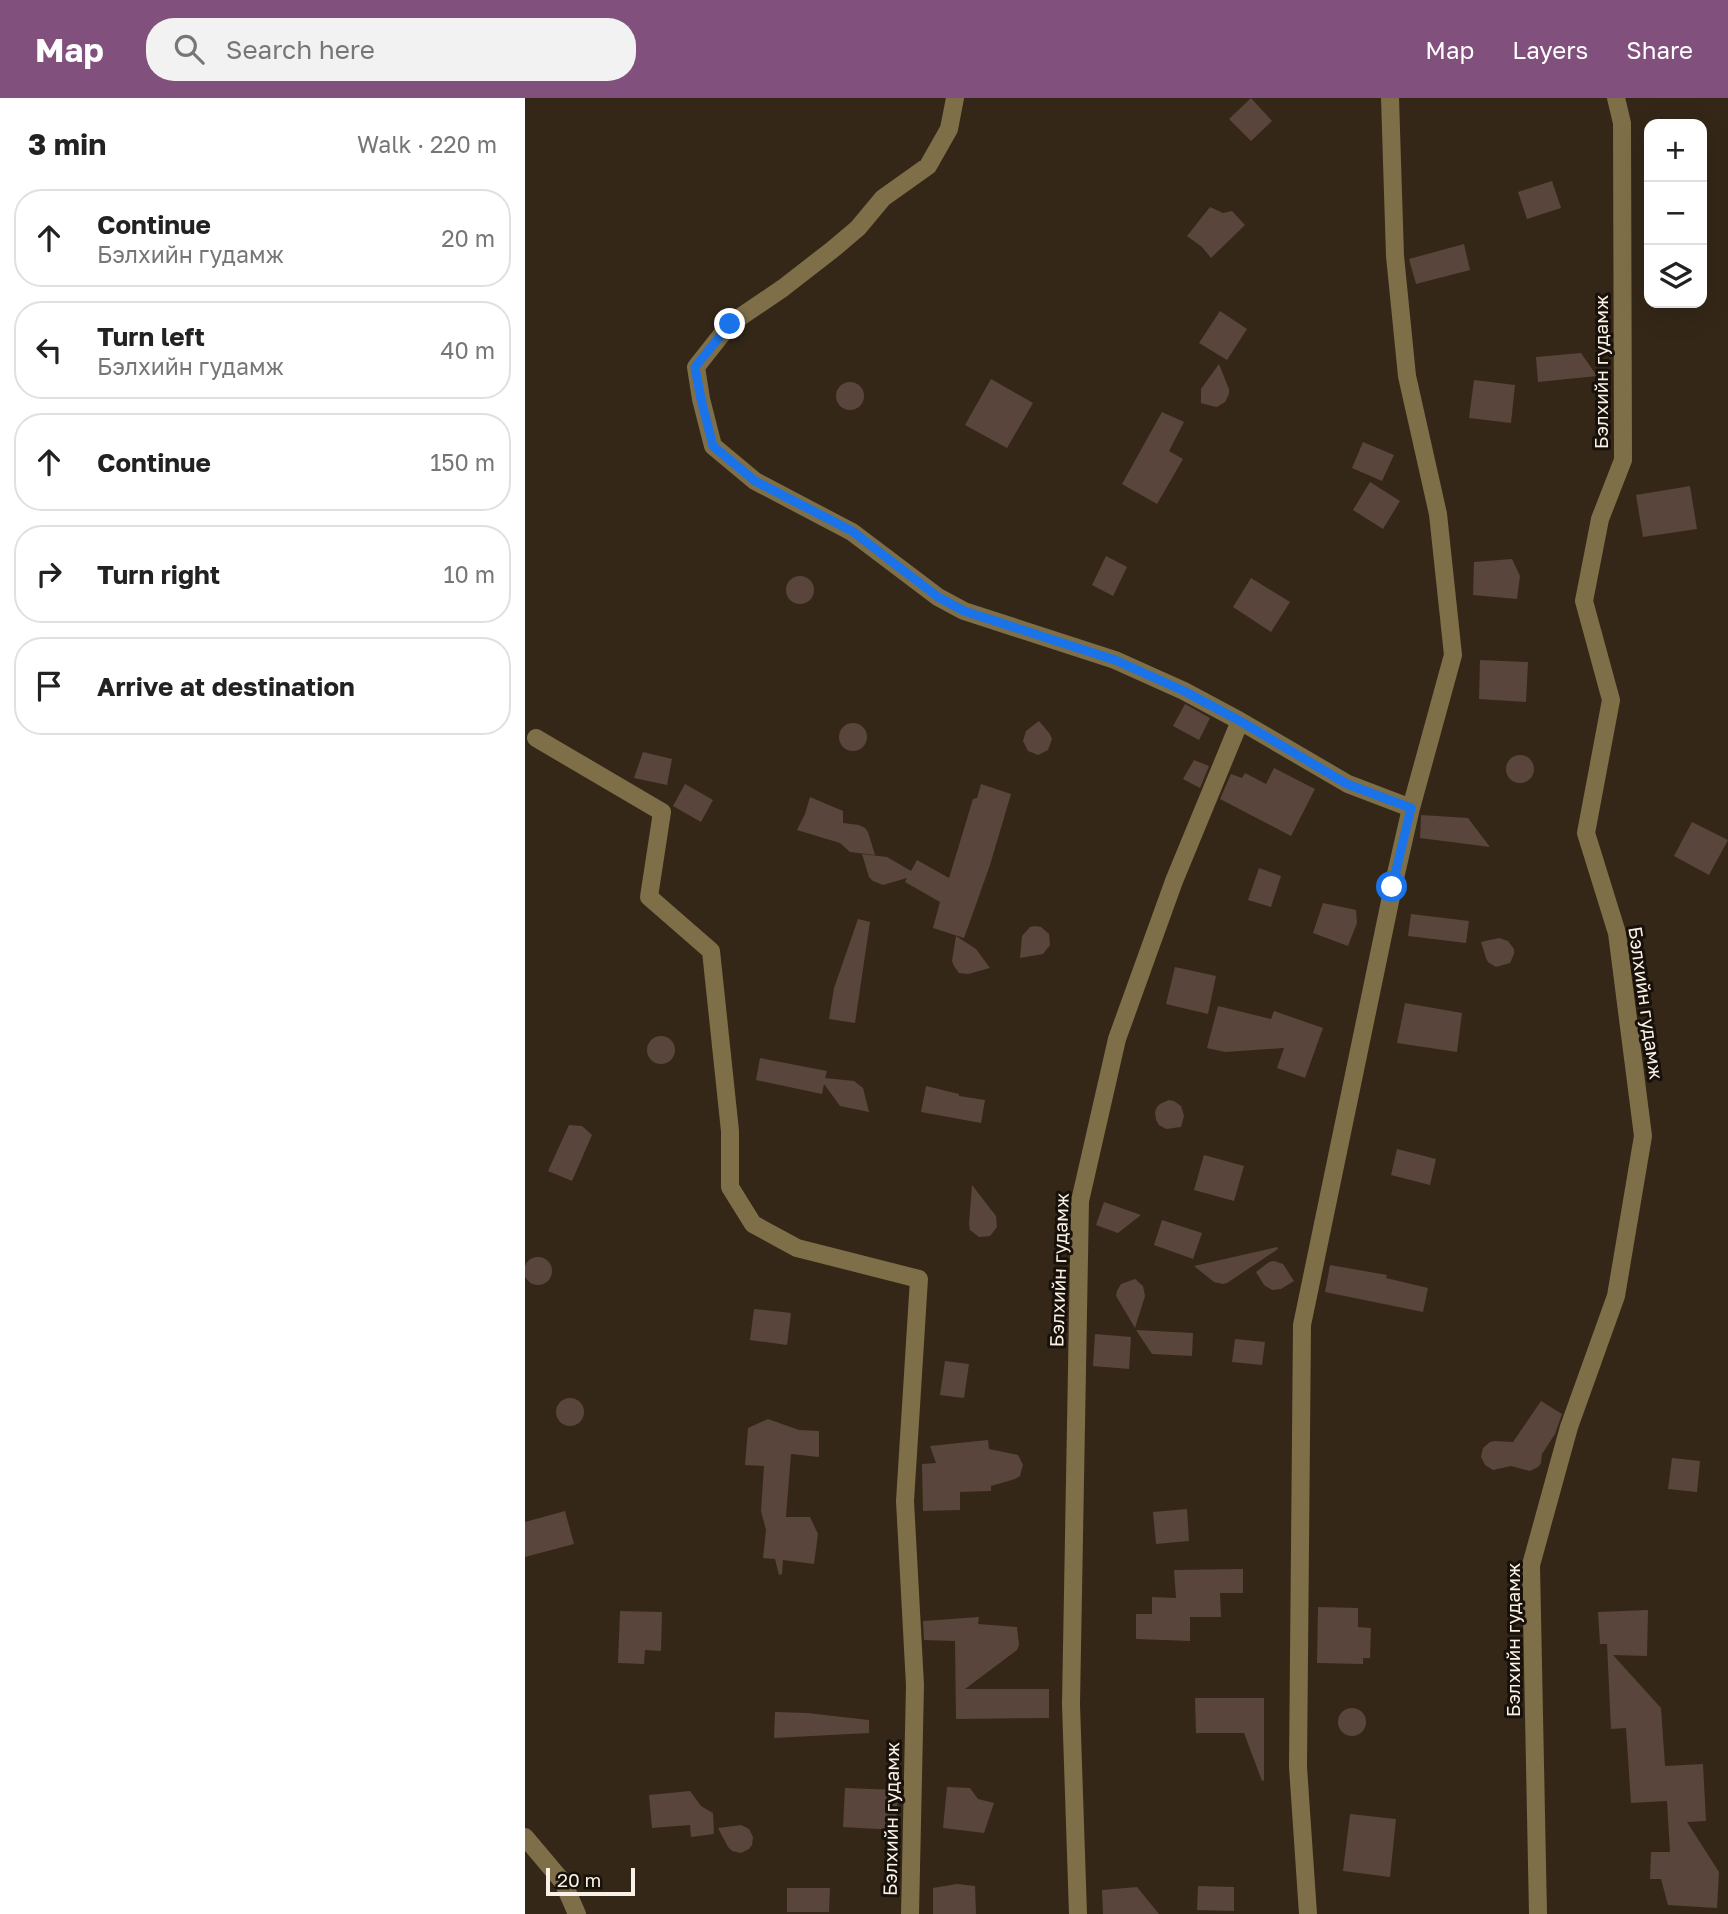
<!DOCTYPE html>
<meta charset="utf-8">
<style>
body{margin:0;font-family:"Golos Text",sans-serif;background:#f2f2f2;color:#222}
.controls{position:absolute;right:21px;top:21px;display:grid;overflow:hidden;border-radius:14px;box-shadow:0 7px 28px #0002}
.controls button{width:63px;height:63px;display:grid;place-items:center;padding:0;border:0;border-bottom:2px solid #e0e0e0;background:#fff;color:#222;font:35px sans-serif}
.scale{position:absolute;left:21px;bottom:18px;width:89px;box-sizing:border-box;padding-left:7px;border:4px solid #f9f0e7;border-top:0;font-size:19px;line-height:24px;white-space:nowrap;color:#f9f0e7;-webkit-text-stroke:5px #17110a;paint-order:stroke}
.stop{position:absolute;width:21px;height:21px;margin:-16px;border:5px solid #1a73e8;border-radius:50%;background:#fff}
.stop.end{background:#1a73e8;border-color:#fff;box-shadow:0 2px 7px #0008}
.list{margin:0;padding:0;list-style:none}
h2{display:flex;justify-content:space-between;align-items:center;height:91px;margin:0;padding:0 28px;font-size:30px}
h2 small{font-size:23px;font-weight:400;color:#767676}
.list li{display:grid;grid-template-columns:46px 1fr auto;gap:21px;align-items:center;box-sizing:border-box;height:98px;margin:0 14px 14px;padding:0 14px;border:2px solid #e0e0e0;border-radius:28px}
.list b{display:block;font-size:26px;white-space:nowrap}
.list p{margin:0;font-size:23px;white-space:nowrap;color:#767676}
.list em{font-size:23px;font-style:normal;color:#767676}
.icon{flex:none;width:38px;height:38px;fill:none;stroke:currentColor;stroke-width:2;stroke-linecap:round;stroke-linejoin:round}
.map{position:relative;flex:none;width:1203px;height:1816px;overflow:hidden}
header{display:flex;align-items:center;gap:42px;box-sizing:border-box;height:98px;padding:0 35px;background:#81507d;color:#fff}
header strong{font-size:33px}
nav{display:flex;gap:38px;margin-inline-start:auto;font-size:24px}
.search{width:490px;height:63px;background:#f2f2f2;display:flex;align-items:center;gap:18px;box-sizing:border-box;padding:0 24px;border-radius:28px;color:#767676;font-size:26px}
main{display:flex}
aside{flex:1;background:#fff}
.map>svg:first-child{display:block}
.building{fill:#59453b}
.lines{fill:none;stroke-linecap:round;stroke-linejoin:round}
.minor{stroke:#7e6f49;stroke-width:18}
.route{stroke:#1a73e8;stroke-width:9}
.labels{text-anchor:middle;stroke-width:6;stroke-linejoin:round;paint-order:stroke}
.street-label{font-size:19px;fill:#f9f0e7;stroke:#17110a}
</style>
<header>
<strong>Map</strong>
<div class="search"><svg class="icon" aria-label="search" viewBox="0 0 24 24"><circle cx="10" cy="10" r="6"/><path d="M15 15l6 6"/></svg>Search here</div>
<nav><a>Map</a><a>Layers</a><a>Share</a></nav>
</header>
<main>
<aside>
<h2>3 min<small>Walk · 220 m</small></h2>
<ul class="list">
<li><svg class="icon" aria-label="ahead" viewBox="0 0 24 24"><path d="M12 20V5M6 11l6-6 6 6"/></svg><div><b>Continue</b><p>Бэлхийн гудамж</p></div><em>20 m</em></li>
<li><svg class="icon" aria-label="left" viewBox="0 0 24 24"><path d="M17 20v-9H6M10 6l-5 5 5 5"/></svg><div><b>Turn left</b><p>Бэлхийн гудамж</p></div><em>40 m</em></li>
<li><svg class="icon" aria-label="ahead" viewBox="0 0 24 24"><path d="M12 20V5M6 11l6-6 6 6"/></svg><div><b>Continue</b></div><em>150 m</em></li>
<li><svg class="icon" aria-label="right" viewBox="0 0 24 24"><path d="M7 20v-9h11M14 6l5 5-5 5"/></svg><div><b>Turn right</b></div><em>10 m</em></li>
<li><svg class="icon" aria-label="arrive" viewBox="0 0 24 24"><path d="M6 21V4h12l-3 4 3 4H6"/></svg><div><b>Arrive at destination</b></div></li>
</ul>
</aside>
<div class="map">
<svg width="1203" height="1816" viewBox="0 0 1203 1816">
<rect width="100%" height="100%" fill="#342718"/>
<path class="building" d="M726,0l21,23 -21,20 -22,-22z
M1027,83l9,27 -34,11 -9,-27z
M685,109l13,6 9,-2 13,14 -34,33 -9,-11 -15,-11z
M939,146l6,26 -54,14 -7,-25z
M695,213l27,18 -20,31 -28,-17z
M1056,255l16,23 -59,6 -2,-25z
M694,266l10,25v5l-4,8 -8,5 -5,-1 -11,-3v-14z
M466,281l42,24 -26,45 -42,-23z
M949,282l41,5 -4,38 -42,-5z
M311 298a14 14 0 1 1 28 0a14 14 0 1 1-28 0Z
M637,314l22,10 -15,29 14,8 -26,45 -35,-20z
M838,344l31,13 -12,26 -30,-13z
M845,384l30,19 -17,28 -30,-19z
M1165,388l7,43 -54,8 -7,-42z
M581,458l21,11 -14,29 -21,-11z
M987,461l8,17 -3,23 -44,-4 1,-33z
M261 492a14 14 0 1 1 28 0a14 14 0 1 1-28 0Z
M726,480l39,24 -19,30 -38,-25z
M955,562l48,2 -2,40 -47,-3z
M660,606l25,14 -11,22 -26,-14z
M514,623l11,13 2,5 -4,11 -10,5 -10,-4 -5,-10 3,-10z
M314 639a14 14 0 1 1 28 0a14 14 0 1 1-28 0Z
M118,654l29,7 -5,26 -33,-7z
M981 671a14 14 0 1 1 28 0a14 14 0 1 1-28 0Z
M669,662l15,6 -9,22 -17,-9z
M749,670l41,21 -24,47 -71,-37 11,-25 11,4 3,-5 21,11z
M160,686l28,16 -12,22 -28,-16z
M456,686l30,10 -21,71 -26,73 -31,-10 7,-26 -35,-20 2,-4 -24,7 -10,-4 -4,-4 -7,-23 25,3 24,14 6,-11 32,18 24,-79 4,-1z
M285,699l33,14v12l16,2 6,3 3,4 7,23 -25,-3 -10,-9 -43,-13 8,-16z
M896,717l47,3 22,29 -70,-9z
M1167,724l36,18 -19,35 -35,-19z
M734,770l22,8 -10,31 -23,-7z
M798,805l33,7 1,13 -9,23 -35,-13z
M886,816l58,7 -3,22 -58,-7z
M333,821l12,3 -15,101 -26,-4 5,-31z
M510,828l6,1 8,7 1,11 -7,9 -23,4 2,-22 8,-9z
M431,838l20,13 14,19 -22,6 -9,-1 -5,-7 -2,-5z
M974,840l9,3 6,8v5l-4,9 -14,4 -8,-5 -2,-4 -5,-16z
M650,869l41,9 -8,38 -42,-10z
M880,905l57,10 -5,39 -60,-9z
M693,908l53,13 3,-8 49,17 -18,50 -28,-10 7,-20 -59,4 -18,-4z
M122 952a14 14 0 1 1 28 0a14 14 0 1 1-28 0Z
M235,960l67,13 -2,7 29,3 9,7 6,24 -29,-6 -16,-22 -2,10 -66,-14z
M401,988l33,8v2l26,4 -4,23 -60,-11z
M644,1002l5,1 7,5 3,10 -3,11 -15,2 -7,-4 -3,-5 -1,-8 2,-5 3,-3z
M44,1027l13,1 10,9 -20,46 -24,-10z
M872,1051l39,10 -6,26 -39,-10z
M679,1057l40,11 -10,35 -40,-11z
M447,1087l24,31 1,11 -7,9 -11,1 -9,-7 -1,-6z
M579,1104l37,13 -23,18 -22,-8z
M637,1122l40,13 -9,26 -39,-14z
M752,1149l1,2 -51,34 -4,1 -9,-2 -20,-16z
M-1 1173a14 14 0 1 1 28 0a14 14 0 1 1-28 0Z
M749,1163l9,3 11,17 -13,8 -9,1 -8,-5 -8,-13 13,-10z
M805,1167l57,10 -1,3 42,10 -5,24 -98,-20z
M610,1181l8,7 2,10 -10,32 -19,-32 1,-5 4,-7z
M229,1211l37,4 -4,32 -37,-5z
M611,1232l57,3 -1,23 -40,-2z
M570,1236l36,3 -2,32 -36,-3z
M710,1241l30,3 -3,23 -30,-3z
M420,1263l24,3 -5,34 -24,-3z
M31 1314a14 14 0 1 1 28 0a14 14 0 1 1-28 0Z
M1016,1303l21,13 -7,20 -13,20 -1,9 -3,4 -8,4 -19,-5 -18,4 -8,-5 -4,-8 2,-9 7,-6 5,-1 18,1z
M243,1321l31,11 20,1v26l-28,-3 -5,63h24l8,17 -4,30 -31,-4 -1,14 -3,1 -4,-16 -12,-1 3,-28 -5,-19 3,-45 -19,-1 3,-37z
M463,1342l1,9 29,6 5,10 -3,11 -5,3 -24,7v5l-31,1v18l-37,1 -1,-47 14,-1 -6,-17z
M1147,1360l28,3 -3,31 -29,-3z
M662,1411l2,32 -33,3 -3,-32z
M40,1413l9,33 -49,13v-35z
M718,1471v24h-23l1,24h-31v24l-54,-2v-25h16v-17l24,1 -2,-28z
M793,1509l40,1v19l13,1 -1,30h-7v6l-46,-1z
M1123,1512l-1,46 -34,-1 48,53 4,58 38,-2 3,57 -19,1 32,50 -2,36 -49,-3 -7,-26h-11l1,-27h19l-3,-51 -36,2 -5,-75 -15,1 -4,-85h-7l-2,-32z
M95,1513l42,1 -1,39 -16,-1 -1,14 -26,-1z
M454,1519l-1,7 39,3 2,18 -2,5 -52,39h84v29l-93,1 -1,-78 -31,-1 -1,-19z
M670,1600h69v82l-2,1 -18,-48h-48z
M813 1624a14 14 0 1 1 28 0a14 14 0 1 1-28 0Z
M250,1614l32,1 62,7v13l-95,5z
M422,1689l23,1 8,11 16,4 -10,30 -41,-5z
M320,1690l53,2 -2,40 -53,-3z
M165,1693l11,15 12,7 1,21 -23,3 -1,-12 -38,3 -3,-33z
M825,1716l46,5 -6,58 -47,-6z
M216,1727l8,4 4,8 -1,8 -3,4 -8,4 -9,-2 -4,-4 -10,-19z
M432,1786l18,2 1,28h-43v-26z
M673,1788l36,1v24l-37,-1z
M612,1789l22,27h-56l-1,-24z
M262,1790h43l-1,24h-42z"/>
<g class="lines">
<path class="minor" d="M430,0l-6,31 -21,37 -45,32 -25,30 -26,22 -49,38 -53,36 -34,43 5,32 12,47 42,35 97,51 86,65 26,14 151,49 69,31 56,30
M865,0l5,158 12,120 31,138 15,141 -42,153
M11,640l126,74 -13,85 62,54 19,180v56l23,37 44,24 122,31 -14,222 10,184 -5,229
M0,1739l38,45 14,32
M553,1816l-7,-210 9,-503 37,-162 57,-158 66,-160 108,63 63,24 -18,79 -91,438 -4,442 10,147
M1013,1816l-7,-349 38,-138 47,-131 27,-160 -26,-203 -31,-100 25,-133 -27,-99 16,-82 23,-59 -1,-337 -6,-25"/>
</g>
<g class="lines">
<path class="route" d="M205,226l-35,43 6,32 12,47 42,35 97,50 86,66 26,14 151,49 69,31 56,30 107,63 64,24 -19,79"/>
</g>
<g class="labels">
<g class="street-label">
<text transform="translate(1076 274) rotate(-90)" y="7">Бэлхийн гудамж</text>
<text transform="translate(1121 905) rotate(82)" y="7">Бэлхийн гудамж</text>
<text transform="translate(534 1172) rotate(-88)" y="7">Бэлхийн гудамж</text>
<text transform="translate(988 1542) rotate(-90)" y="7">Бэлхийн гудамж</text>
<text transform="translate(366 1721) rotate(-89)" y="7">Бэлхийн гудамж</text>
</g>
</g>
</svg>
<div class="controls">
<button>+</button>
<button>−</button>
<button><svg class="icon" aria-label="layers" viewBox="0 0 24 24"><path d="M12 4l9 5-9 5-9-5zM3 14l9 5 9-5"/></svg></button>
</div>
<div class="scale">20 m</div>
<div class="stop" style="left:867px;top:789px"></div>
<div class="stop end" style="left:205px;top:226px"></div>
</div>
</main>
